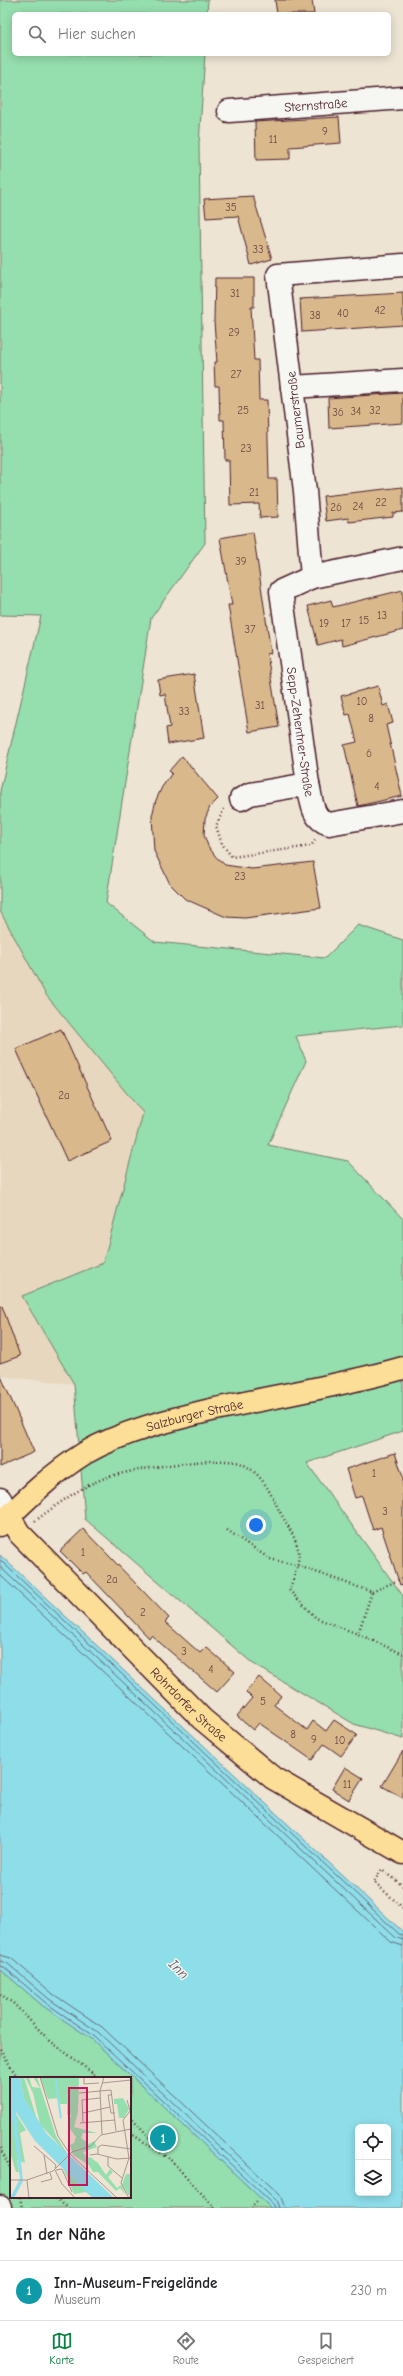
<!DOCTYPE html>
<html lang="de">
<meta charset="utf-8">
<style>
body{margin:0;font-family:"Comic Neue",sans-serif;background:#f2f2f2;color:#202124}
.controls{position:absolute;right:12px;bottom:12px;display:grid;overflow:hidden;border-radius:6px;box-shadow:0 2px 10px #0003}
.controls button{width:36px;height:36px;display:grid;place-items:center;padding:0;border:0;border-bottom:1px solid #e0e0e0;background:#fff;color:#202124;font:20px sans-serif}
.you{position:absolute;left:256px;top:1525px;width:14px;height:14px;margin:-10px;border:3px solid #fff;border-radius:50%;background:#1a73e8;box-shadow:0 0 0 6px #1a73e833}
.badge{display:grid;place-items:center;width:26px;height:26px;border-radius:50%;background:#0b8043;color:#fff;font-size:13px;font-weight:700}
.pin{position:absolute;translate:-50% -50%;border:2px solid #fff;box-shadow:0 1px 4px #0006}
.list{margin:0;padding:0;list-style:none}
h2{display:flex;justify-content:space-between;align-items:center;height:52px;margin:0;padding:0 16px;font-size:17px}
h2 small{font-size:13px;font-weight:400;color:#757577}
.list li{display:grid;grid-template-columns:26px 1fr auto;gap:12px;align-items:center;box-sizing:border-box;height:60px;padding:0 16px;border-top:1px solid #e0e0e0}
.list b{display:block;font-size:15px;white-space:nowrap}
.list p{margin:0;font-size:13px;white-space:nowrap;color:#757577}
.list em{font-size:13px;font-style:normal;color:#757577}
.icon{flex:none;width:22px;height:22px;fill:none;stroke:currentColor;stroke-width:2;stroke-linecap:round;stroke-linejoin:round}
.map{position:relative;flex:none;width:403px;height:2208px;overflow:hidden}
.search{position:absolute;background:#fff;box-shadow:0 2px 10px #0003;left:12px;right:12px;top:12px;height:44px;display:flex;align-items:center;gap:10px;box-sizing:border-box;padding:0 14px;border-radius:6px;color:#757577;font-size:15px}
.sheet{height:112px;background:#fff}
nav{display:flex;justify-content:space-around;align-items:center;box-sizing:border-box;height:56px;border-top:1px solid #e0e0e0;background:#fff;font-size:11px;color:#757577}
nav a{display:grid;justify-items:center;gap:2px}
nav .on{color:#0b8043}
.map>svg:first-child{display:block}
.built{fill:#e7d7be}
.green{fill:#95dead;stroke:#707e6c;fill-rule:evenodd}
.water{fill:#8edeea;stroke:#73929e;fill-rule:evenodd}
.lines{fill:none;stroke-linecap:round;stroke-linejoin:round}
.shore{stroke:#656b77;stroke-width:1}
.building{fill:#d9b98c;stroke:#4a1f2b}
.minor-casing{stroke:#4a1f2b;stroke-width:25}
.major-casing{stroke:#4a1f2b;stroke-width:25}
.path{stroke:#4a1f2b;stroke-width:2.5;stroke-dasharray:1 3;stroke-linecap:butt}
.minor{stroke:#f6f6f2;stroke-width:22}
.major{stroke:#fcde96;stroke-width:22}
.labels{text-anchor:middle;stroke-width:3;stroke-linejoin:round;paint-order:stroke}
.number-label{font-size:11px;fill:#6e4643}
.street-label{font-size:13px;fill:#4a1f2b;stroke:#f6f6f2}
.water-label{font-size:14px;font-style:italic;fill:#5b4f5b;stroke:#f6f6f2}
.inset-river{fill:none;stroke:#8edeea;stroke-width:2}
.inset-road{fill:none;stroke:#ac9590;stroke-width:1}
.view{fill:#c2185b;fill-opacity:0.15;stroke:#c2185b;stroke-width:2}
.inset-edge{fill:none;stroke:#4a1f2b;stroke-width:2}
</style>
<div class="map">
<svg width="403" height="2208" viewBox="0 0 403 2208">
<rect width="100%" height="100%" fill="#ede4d3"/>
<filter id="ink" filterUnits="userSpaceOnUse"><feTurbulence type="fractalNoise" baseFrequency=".025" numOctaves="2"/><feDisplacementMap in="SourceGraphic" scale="8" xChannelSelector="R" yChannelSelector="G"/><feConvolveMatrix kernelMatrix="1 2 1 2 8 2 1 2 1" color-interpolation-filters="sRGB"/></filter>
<g filter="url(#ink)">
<path class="built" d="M0,911l46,84 97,118 -40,150 -81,33 52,88 -74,-8z"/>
<path class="green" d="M0,0h208l-1,14h-193v40h191l-6,90 6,399 -54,75 -45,285 49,39 170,16 33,-33 45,15v85l-107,11 10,25 -38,84 80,16 55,58v212l-96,32 96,133v143l-49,-15 -102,-61 -167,-144 -11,-135 -52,-88 81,-33 40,-150 -97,-118 -46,-84v-120l41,-175 -41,-1z
M0,1969l43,37 49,33 179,169h-266l-5,-10zM11,2078h119v119h-119z"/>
<path class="water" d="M0,1555l403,377v276h-132l-179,-169 -49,-33 -43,-37zM358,2127h30v66h-30z"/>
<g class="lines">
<path class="shore" d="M0,1560l399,374 4,1
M0,1567l395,370 8,3
M0,1575l391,367 12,4
M0,1955l11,3 42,36 49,33 178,168 5,13
M0,1961l7,2 42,36 49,33 178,168 3,8
M0,1966l4,1 42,36 48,33 178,167 2,5"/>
</g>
<path class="building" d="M275,0h37l2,14h-37z
M339,117l2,26 -51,4v12l-34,1 -1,-38z
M253,196l19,63 -21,6 -13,-49 -32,2 -2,-19z
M215,278h39v29h-3l3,53h4l1,40h8l2,79h8l1,38 -18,1 -1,-14 -29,1 -1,-45h-4l-1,-40h-4l-1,-34h-4l-1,-24h3l-3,-41z
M403,293v32l-101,7 -2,-33z
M403,393v30l-74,5 -1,-30z
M403,487v25l-10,1v4l-44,5 -1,-4 -22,3 -3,-25z
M253,532l18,121 -4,1 12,73 -30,5 -21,-127h4l-12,-67z
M403,590v40l-61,16 -1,-7 -23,6 -10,-39 23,-6 2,7z
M194,674l10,64 -36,6 -2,-16 4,-1 -5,-33 -5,1 -2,-15z
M378,686l5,20 5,-2 5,19 -7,2 16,71 -44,10 -14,-61 13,-3 -7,-28 -4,1 -5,-19z
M182,756l36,43 -8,8 -5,12 -1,16 4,11 8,11 9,8 27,4 61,-7 8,46 -76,10 -19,-1 -41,-18 -15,-15 -16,-33 -2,-35 4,-16 6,-13 10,-14 -3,-2z
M61,1029l51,112 -45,20 -51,-112z
M2,1306l18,50 -20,7v-56z
M0,1374l34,78 -34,15z
M395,1453l8,24v107l-3,1 -19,-58 -8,3 -11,-34 -7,2 -9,-29z
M83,1529l86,89 -4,4 35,31 6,-6 29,25 -18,20 -66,-57 -2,3 -63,-66 -3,2 -23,-23z
M259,1677l22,19 -7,9 33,25 6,-9 13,10 8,-11 23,15 -16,21 -17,-12 -12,16 -53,-37 -6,7 -16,-14 15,-18 -6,-6z
M403,1751v47l-21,-12z
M345,1767l18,11 -14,22 -17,-11z"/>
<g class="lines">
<g class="minor-casing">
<g id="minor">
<path id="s1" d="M229,111l174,-13"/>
<path d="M292,387l111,-7"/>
<path id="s2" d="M403,558l-91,19 -31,14 27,193c4,16 3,35 21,40l74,-13"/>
<path d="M312,577l-7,-86 -27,-216 125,-10"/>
<path d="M241,799l9,-5 58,-10"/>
<path d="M0,1499l9,17"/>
<path d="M0,2207v1"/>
</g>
</g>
<g class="major-casing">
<g id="major">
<path id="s3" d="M9,1516l10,17 183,186 71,59 130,75"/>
<path id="s4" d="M0,1525c26,-26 53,-52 85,-72 38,-22 84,-33 126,-43 64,-14 129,-24 192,-42"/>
</g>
</g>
<path class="path" d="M224,809l-8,17 6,18 10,13 79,-11 5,-7
M35,1521c23,-17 46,-35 73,-44 21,-7 115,-23 134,-13 21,10 28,29 38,48 20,35 25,39 9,78l27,28 42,16
M227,1530l43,29 29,7 73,26 -14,42 45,20
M372,1592l31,-14
M403,1886l-21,-17 -8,13 29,26
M0,1994l13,9 36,37 50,38
M0,2049l18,29
M130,2116l85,92
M130,2133l36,23
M0,2148l11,21
M20,2197l2,11
M52,2197l17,11
M251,2208l7,-8"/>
<use href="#minor" class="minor"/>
<use href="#major" class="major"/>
</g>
</g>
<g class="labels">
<g class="number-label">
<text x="325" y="135">9</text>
<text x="273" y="143">11</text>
<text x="231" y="211">35</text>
<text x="258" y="253">33</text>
<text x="235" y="297">31</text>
<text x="380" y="314">42</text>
<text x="343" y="317">40</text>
<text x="315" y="319">38</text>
<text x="234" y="336">29</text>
<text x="236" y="378">27</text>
<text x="243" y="414">25</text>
<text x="375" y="414">32</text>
<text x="356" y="415">34</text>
<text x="338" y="416">36</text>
<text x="246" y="452">23</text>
<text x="254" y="496">21</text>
<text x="381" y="506">22</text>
<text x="358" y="510">24</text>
<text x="336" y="511">26</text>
<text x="241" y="565">39</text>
<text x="382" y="619">13</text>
<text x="364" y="624">15</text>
<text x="324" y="627">19</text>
<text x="346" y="627">17</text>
<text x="250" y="633">37</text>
<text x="362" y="705">10</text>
<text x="260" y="709">31</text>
<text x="184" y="715">33</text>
<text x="371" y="722">8</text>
<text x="369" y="757">6</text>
<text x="377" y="790">4</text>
<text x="240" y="880">23</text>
<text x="64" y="1099">2a</text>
<text x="374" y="1477">1</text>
<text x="385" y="1515">3</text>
<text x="83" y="1556">1</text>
<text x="112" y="1583">2a</text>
<text x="143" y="1616">2</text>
<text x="184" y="1655">3</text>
<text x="211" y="1673">4</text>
<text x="263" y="1705">5</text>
<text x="293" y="1738">8</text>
<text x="314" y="1743">9</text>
<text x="340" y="1744">10</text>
<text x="347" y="1788">11</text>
</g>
<g class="street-label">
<text dy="5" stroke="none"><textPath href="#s1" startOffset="87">Sternstraße</textPath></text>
<text transform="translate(295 410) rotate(-97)" y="5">Baumerstraße</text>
<text dy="5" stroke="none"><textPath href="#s2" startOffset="269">Sepp-Zehentner-Straße</textPath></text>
<text dy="5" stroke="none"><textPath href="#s4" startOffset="228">Salzburger Straße</textPath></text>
<text dy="5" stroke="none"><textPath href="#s3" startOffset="261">Rohrdorfer Straße</textPath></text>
</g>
<g class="water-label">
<text transform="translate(179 1969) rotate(45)" y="5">Inn</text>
</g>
</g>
<g transform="translate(10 2077)">
<rect width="121" height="121" fill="#ede4d3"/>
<path d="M10,0h4l14,46 -14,-25zM15,0h4l3,10 8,1 -7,-11h4l19,59 12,19 -28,-31 -7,-31zM30,0h39l-1,35 -4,15 23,6h-14l-2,5 8,6 5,-3 3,6 -14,5 4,6 3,-1 8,6 8,12 4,-6 3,3 -5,5 9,11 4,-3 5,10 -6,-7 -4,3 -18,-19h-5l-4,-7 -16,-10 -3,-10 4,-2 2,-6 -8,-11 3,-11h-4v-11h-7l-1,-6 -11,1zM113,21l6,11 -5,9h-5l-2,-14h-3v-5zM0,28l16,25 -6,3 5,30 -8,-3 2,12h-3l-6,-20zM53,91l24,22 6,8 -7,-6 -12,2zM116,97h5v24l-9,-13z" fill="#95dead"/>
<path d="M0,0h10l4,21 23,36 67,64h-21l-58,-57 -19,-29 7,69 -9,17h-4l10,-19 -10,-76z" fill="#8edeea"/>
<path class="inset-river" d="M45,0l6,41"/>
<path class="inset-road" d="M30,0l18,59 12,18M74,0v7l15,-1M92,6l29,-3M69,16l32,-3 5,41M102,18h-4l3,18h4M117,23l4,14M73,36l27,-6M73,45l-1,-22 18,-2M70,46l35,-3M92,57l-2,-43 4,-14M24,69l22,19 -1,3M60,77l47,44M88,77v-7l4,-2 29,4M34,78l3,19M80,78l7,-1 20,5 14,-1M98,80v9l14,12M45,93l7,14 13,14M46,93l6,-1 10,23M0,103h17M31,105l11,-3 -2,-6M19,121l-2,-18 26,-9 19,-19 19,-6 10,-11 30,-6M119,121l-8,-15 8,-25 -6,-38 8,-10"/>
<path class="view" d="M59,11h18v97h-18z"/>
<rect width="121" height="121" class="inset-edge"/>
</g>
</svg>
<div class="controls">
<button><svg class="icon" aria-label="locate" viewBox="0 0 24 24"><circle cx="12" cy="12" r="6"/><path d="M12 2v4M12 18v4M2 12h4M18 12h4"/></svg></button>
<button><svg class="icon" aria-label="layers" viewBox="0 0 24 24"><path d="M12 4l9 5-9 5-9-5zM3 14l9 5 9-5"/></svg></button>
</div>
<div class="you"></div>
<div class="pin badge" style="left:163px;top:2138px;background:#0f9aa8">1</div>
<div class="search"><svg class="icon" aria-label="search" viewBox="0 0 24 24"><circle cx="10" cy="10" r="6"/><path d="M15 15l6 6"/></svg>Hier suchen</div>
</div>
<section class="sheet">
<h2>In der Nähe<small></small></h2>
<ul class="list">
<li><span class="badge" style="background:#0f9aa8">1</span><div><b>Inn-Museum-Freigelände</b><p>Museum</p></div><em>230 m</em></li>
</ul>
</section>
<nav>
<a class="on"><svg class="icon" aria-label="map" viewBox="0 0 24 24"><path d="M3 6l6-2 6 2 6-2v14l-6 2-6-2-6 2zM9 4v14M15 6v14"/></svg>Karte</a>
<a><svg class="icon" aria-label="directions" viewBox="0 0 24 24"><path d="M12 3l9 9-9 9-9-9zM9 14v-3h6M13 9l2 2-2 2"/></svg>Route</a>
<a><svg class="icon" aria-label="saved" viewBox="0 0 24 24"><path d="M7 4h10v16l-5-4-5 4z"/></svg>Gespeichert</a>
</nav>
